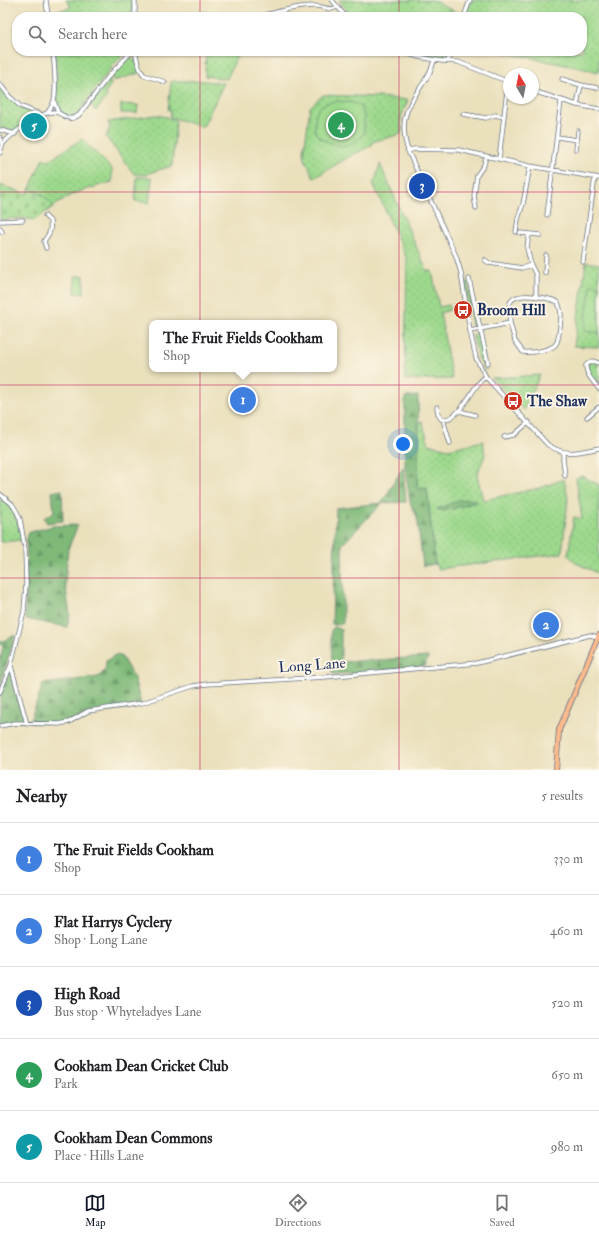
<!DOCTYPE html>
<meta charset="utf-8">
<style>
body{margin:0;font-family:"IM FELL Double Pica",serif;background:#f2f2f2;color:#202124}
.compass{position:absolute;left:503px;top:68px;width:36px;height:36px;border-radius:50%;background:#fff;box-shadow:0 1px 3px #0004;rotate:350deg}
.you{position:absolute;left:403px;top:444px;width:14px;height:14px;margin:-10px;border:3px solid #fff;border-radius:50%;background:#1a73e8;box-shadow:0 0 0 6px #1a73e833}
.badge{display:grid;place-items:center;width:26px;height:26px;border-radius:50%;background:#111827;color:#fff;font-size:13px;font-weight:700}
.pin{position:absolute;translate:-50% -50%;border:2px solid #fff;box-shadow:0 1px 4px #0006}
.popup{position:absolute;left:149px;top:320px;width:188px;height:52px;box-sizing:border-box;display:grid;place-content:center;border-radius:8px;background:#fff;filter:drop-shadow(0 1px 3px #0005);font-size:13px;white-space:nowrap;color:#757577}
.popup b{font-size:15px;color:#202124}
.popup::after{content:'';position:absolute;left:50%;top:100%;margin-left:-8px;border:8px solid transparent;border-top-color:#fff}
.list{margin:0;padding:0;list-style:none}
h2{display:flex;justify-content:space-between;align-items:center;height:52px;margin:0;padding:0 16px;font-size:17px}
h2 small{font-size:13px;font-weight:400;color:#757577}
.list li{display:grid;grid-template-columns:26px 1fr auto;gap:12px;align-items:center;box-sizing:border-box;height:72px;padding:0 16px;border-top:1px solid #e0e0e0}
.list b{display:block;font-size:15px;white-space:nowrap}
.list p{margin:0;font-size:13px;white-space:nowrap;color:#757577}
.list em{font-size:13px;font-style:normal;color:#757577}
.icon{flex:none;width:22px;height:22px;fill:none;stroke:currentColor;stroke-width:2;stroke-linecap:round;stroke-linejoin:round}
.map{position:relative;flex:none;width:599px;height:770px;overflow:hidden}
.search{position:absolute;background:#fff;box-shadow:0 1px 3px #0004;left:12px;right:12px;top:12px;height:44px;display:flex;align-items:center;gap:10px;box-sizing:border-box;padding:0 14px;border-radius:16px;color:#757577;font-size:15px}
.sheet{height:412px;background:#fff}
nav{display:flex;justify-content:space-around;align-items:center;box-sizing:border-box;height:56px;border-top:1px solid #e0e0e0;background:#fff;font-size:11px;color:#757577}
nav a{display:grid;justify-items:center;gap:2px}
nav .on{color:#111827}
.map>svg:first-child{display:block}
.green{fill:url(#green-dots);stroke:#5c8475}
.forest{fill:url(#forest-firs);stroke:#4c746b}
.cemetery{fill:url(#cemetery-stones);stroke:#5c8475}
.pitch{fill:#9dd98c;stroke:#5c8475}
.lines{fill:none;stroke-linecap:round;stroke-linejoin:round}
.minor-casing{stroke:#636d7f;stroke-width:5}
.major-casing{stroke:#636d7f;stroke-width:6}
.minor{stroke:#fff;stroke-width:3.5}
.major{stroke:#fbbb8d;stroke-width:4.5}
.grid{fill:none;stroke:#c2185b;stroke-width:1;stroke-opacity:0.55}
.labels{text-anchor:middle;stroke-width:4;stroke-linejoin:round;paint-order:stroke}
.poi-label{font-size:15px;font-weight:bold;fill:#1b2f5e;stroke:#fcf5e5;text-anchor:start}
.street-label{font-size:15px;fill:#1b2f5e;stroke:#fcf5e5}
</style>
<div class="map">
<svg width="599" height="770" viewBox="0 0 599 770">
<defs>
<pattern id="green-dots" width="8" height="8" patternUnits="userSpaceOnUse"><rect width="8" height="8" fill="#9dd98c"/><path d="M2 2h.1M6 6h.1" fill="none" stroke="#87bb7b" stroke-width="1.8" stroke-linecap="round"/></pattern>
<pattern id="forest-firs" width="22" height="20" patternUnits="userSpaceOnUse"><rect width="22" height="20" fill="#7eb978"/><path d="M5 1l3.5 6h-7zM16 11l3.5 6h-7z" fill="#669766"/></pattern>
<pattern id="cemetery-stones" width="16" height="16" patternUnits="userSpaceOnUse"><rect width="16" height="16" fill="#9dd98c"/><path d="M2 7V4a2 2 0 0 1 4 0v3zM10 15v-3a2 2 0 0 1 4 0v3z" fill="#87bb7b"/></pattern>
</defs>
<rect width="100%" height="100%" fill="#fcf5e5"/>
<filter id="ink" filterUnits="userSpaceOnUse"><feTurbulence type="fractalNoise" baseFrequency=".025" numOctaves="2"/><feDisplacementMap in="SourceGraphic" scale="8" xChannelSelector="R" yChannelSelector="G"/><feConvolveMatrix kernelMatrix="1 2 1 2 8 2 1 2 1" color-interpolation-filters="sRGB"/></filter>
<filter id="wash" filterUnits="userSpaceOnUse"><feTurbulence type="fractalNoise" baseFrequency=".012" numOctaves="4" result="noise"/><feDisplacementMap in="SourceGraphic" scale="16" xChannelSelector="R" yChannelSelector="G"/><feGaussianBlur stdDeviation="0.9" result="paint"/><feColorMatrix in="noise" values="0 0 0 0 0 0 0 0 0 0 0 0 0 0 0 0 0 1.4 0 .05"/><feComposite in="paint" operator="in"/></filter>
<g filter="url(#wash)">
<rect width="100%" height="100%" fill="#eae0bc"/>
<path class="green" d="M66,0h66l1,17h-83l2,-5 18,-4v-3z
M339,0h95l29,16 -1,1h-110z
M471,0h128v72l-101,-21h84v-34h-117z
M55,51h72l-15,15 -1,3 -16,20 -17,25 -3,2 -7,1 -9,-7 -2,-6 -1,-40z
M206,51h33l-12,28 -22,-3z
M413,51h35l-2,4 -7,3z
M132,58c4,3 8,9 7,15l-22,7h-4l-2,-3 17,-18z
M110,80l1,4 -6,10 2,2 -11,15 -5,-6v-3z
M174,81h31l19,2 -21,44 -33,-10 1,-7h-3l3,-28z
M0,85l21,23 16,5 1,3 -23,15 -15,-3z
M323,95l54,2 31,3 -7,17v17l-29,8v3l-27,14 -31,19 -9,-19 -1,-6 6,-46z
M156,115l11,2 9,4 -4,45 -23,7 -1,2 -14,-1 -28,-37 4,-10 -2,-5z
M82,139l30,30v13c-21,6 -41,10 -58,24l-9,-9 -15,-9 13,-30 5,3z
M380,164l47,107h5l7,36 10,-2 1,5 -10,3 12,66 -47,1 2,-121 -34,-76 2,-3z
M586,262l13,2v83l-25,-1z
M465,281l3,1 8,41 -3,4 -1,-2z
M477,334l2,2 7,34h-1l-7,-13 -5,-20v-2z
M592,362l6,2 1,1 -2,2 2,2v13l-3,-3 -2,1 -7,-8v-6z
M540,375l-16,35 -32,-32z
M422,421l7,23 19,5 35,-8 2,14 -8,20 6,25 57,-12 24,-9 4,20 -6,54 -124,16 -3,-5 -8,-76 -10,1 2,-67z
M582,476l17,9v89l-23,-11 -8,-8 6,-38 8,2 -6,-41z
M0,499l11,7 7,17 5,17 -23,2z"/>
<path class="forest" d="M418,396l1,45 -2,48 10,-1 8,76 -12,2 -6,-49 -7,-15 -5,-36v-69z
M403,467l3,35 -24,1 -40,42 1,78 -8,2 -3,-1 4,-116 46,-5z
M62,490l1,31 -16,2 -3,-5 10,-6 -2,-20z
M471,499l6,3 -33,9 -7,-2 22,-9z
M78,525l-10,24 -3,34 5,32 -3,12 -42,-8 2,-86 26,-7z
M334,627l7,3v32l87,-5 -3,9 -64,7 -29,1 -1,-44z
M12,636h3l-12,39 -3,15v-30l3,-13 -3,-4v-2h4z
M115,655l6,1 13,22 7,26 -14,4 -38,6 -21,9h-36l-2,-2 13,-37 55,-7c7,-5 8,-8 8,-16z
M10,669l8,31 8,20 -26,4v-30z"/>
<path class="cemetery" d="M0,185l27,9 3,-6 15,9 9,9 -19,14 -14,-2 -21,2z"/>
<path class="pitch" d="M338,101l16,2 7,4 3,8v18c-11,12 -20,16 -35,9 -5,-2 -11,-5 -13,-9 -2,-4 -1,-8 -1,-13 1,-14 10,-18 23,-19z
M121,104l17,1 -1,8h-16z
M137,177l15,1 -3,25 -14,-2z
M75,276h9v17h-9z
M591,285l8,1v47l-15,-2z"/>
</g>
<g filter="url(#ink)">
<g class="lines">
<g class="minor-casing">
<path id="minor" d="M46,0l2,17
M135,0v17
M332,0l14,17
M184,17l20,-4 14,3 13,1
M256,17c19,-4 38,-11 57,-11 9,-1 16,6 24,1
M464,17l6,-17
M135,51c2,8 3,18 9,24l21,7
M398,51l21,6 23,4 16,1 51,20
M434,60c-2,11 -8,19 -14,28 -16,22 -20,37 -12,63l48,105 5,17 9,58 6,27 10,19 62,68c19,12 31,7 51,3
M448,61l3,-10
M562,79l19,6 17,3
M0,84l9,12 11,10 22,9
M533,91l44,14 22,4
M54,101l4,11
M577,105l4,-20
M48,112c2,-3 5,-7 6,-12 3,-11 0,-37 -1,-49
M463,114l23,4 9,-3 9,2
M0,130l15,4
M0,137l2,8
M557,137l20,3
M576,150l2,-19
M408,151l6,-2 45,1 71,16 69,12
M0,153c1,-3 2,-7 3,-9 8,-10 37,-32 50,-32 12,0 13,12 26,3l29,-38 24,-26
M499,159l9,-77
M476,208l-2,-12 3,-21 7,-10 2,-9
M547,215l14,-114
M45,216l5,5c1,10 0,12 -6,20l2,7
M0,221l23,-1
M0,228l2,4
M516,232l2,-13 5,-15 7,-38
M520,233l20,2
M529,234l-2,14 4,17 5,10v21
M485,260l4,3 33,5 9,-3
M583,262l12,-85
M545,273l1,-18
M469,279l19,84
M470,331l40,-8c0,-6 -3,-17 1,-22 8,-10 37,-3 47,1 1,4 3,8 3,12 0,5 -2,26 -5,30 -6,7 -25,9 -33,8l-8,-11 -5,-18
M599,363l-7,-2 -6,4c-1,9 8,17 13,24
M437,407l1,7 3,5c16,4 29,-26 38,-36 2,-3 5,-5 7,-6
M459,410l4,2 12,3
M587,417l12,-10
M444,420v3l6,20
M504,437l10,-2 15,-13
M563,453v6l2,17
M0,494l12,10 5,8 3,7 5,30 1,35 -2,27 -13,54 -11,27
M11,666l16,58
M0,726l15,-3 44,1 10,-2 19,-11 54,-8 51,-17 14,-2 118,-7 152,-14 113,-28 8,2"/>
</g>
<g class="major-casing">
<path id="major" d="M556,770l3,-40 40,-95"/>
</g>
<use href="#minor" class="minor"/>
<use href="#major" class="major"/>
</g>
</g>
<path class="grid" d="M200,0v17M399,0v17M200,51v719M399,51v719M0,192h599M0,385h599M0,578h599"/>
<defs>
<g id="bus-disc" transform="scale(1)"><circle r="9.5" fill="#c8321e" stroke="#fcf5e5"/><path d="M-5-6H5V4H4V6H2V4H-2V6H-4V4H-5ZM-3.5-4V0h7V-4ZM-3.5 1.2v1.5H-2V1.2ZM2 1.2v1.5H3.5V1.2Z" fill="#fff"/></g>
</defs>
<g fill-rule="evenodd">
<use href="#bus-disc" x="463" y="310"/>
<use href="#bus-disc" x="513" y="401"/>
</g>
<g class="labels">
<g class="poi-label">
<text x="477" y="315">Broom Hill</text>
<text x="527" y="406">The Shaw</text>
</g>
<g class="street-label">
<text transform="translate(312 665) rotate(-4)" y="5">Long Lane</text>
</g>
</g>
</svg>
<svg class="compass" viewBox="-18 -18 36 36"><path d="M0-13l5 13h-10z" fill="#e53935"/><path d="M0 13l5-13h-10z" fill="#757577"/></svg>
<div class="you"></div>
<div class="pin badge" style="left:243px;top:400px;background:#3f7fe0">1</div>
<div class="popup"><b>The Fruit Fields Cookham</b>Shop</div>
<div class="pin badge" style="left:546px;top:625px;background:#3f7fe0">2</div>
<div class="pin badge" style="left:422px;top:186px;background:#1a4fb4">3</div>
<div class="pin badge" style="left:341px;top:125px;background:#2e9e5b">4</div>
<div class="pin badge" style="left:34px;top:126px;background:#0f9aa8">5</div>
<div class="search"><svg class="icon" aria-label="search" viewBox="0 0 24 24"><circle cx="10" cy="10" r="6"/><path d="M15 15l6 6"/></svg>Search here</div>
</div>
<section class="sheet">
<h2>Nearby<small>5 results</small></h2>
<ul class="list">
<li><span class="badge" style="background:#3f7fe0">1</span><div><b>The Fruit Fields Cookham</b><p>Shop</p></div><em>330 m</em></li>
<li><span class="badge" style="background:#3f7fe0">2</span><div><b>Flat Harrys Cyclery</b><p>Shop · Long Lane</p></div><em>460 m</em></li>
<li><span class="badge" style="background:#1a4fb4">3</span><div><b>High Road</b><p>Bus stop · Whyteladyes Lane</p></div><em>520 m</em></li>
<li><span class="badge" style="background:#2e9e5b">4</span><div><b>Cookham Dean Cricket Club</b><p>Park</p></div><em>650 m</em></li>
<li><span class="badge" style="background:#0f9aa8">5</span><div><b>Cookham Dean Commons</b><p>Place · Hills Lane</p></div><em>980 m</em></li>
</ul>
</section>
<nav>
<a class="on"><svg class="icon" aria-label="map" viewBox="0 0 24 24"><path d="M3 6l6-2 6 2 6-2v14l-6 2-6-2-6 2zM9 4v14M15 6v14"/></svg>Map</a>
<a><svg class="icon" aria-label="directions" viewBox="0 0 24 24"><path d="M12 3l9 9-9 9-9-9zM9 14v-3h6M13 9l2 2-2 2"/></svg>Directions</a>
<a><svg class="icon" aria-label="saved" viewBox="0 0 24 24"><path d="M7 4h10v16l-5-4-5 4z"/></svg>Saved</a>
</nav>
